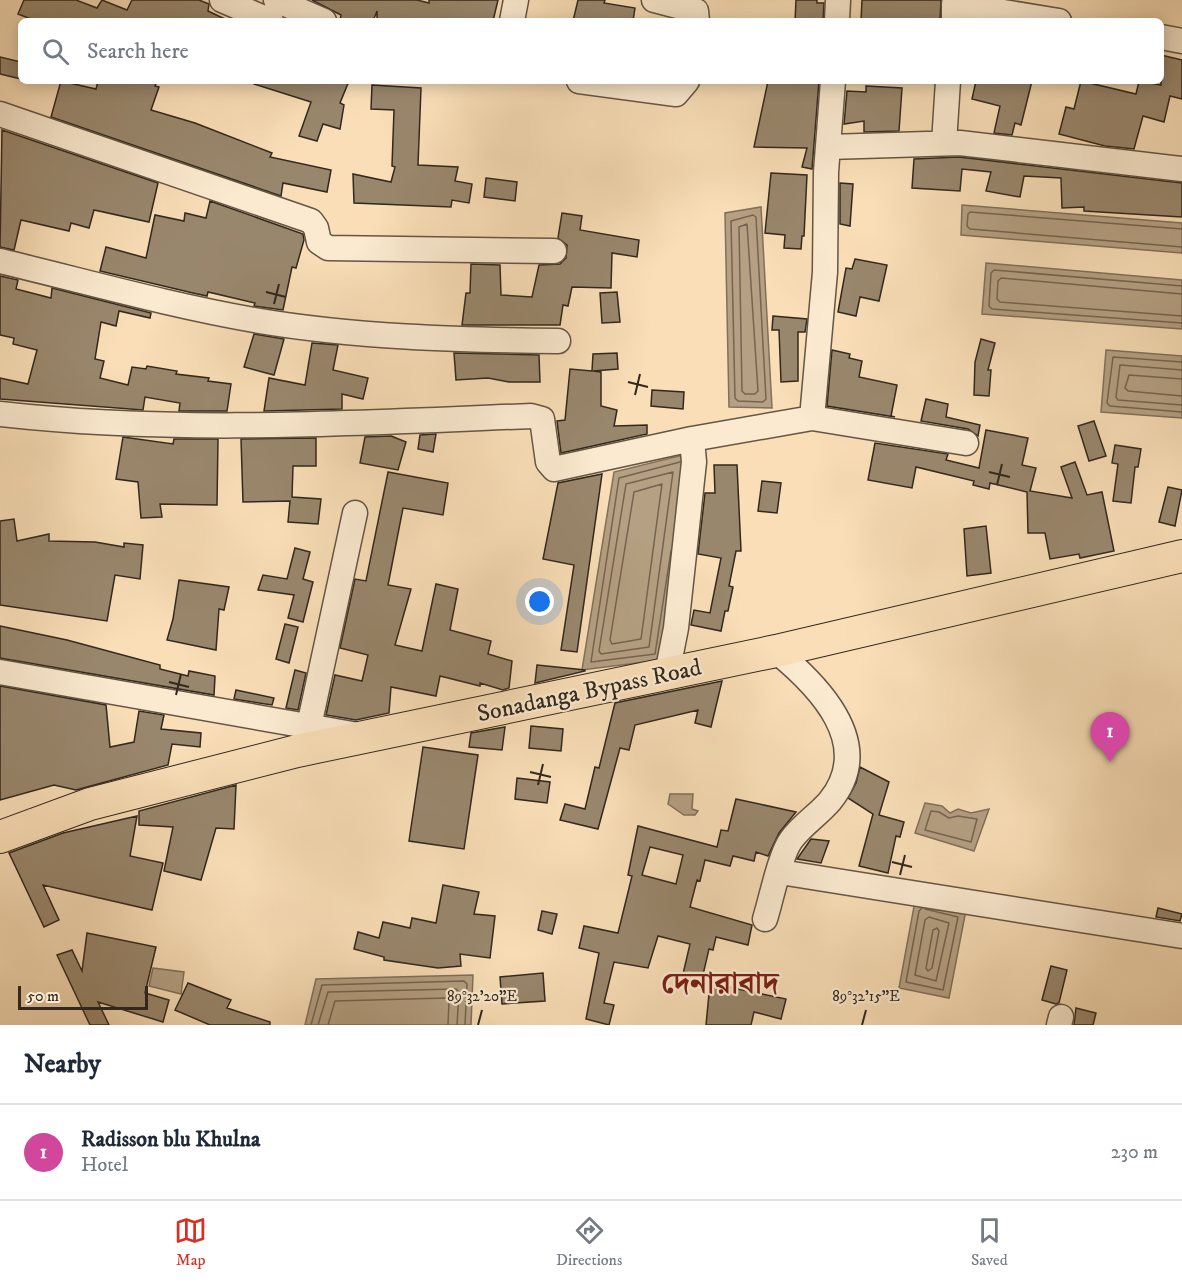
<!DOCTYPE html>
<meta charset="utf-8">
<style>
body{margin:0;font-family:"IM FELL DW Pica","Noto Serif Bengali",serif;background:#f6f6f7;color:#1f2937}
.scale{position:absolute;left:18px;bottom:15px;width:130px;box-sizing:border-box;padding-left:6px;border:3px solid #32281d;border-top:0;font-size:16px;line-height:21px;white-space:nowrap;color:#32281d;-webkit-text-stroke:4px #fbead0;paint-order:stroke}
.you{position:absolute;left:540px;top:602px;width:21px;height:21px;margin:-15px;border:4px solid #fff;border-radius:50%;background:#1a73e8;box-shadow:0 0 0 9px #1a73e833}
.badge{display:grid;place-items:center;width:39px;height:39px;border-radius:50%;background:#d93025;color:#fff;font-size:20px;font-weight:700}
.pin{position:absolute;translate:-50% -50px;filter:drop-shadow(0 2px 3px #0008)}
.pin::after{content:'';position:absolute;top:32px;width:21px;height:18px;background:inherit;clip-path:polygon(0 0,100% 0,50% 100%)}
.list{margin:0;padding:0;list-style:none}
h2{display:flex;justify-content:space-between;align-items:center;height:78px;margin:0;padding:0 24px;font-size:26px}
h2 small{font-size:20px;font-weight:400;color:#747a83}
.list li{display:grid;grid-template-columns:39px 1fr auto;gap:18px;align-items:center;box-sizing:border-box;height:96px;padding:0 24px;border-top:2px solid #e0e1e3}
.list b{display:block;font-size:22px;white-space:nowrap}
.list p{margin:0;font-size:20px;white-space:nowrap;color:#747a83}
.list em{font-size:20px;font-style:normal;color:#747a83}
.icon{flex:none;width:33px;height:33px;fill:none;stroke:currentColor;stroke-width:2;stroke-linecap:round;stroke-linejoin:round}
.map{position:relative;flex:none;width:1182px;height:1025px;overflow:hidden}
.search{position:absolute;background:#fff;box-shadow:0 3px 15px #0003;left:18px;right:18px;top:18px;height:66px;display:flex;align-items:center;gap:15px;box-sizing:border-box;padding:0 21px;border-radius:9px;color:#747a83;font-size:22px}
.sheet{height:174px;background:#fff}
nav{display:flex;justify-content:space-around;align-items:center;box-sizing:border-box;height:84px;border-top:2px solid #e0e1e3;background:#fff;font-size:16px;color:#747a83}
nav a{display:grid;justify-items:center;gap:3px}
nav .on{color:#d93025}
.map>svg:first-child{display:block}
.water{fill:#b5a083;stroke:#81705a;stroke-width:1.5}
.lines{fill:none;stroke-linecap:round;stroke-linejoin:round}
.shore{stroke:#746450;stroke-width:1.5}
.building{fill:#99876d;stroke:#32281d;stroke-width:1.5;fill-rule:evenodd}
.minor-casing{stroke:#645644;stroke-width:27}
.major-casing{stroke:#32281d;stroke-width:34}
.minor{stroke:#fbead0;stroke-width:24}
.major{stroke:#f9deb7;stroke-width:32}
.ticks{fill:none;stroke:#32281d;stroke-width:2}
.labels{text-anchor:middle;stroke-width:4.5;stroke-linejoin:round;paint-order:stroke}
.street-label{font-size:24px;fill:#32281d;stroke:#fbead0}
.district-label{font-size:30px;font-weight:bold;fill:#7a1f14;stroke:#fbead0}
.ticks-label{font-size:15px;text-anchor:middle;fill:#32281d;stroke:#fbead0;stroke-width:4.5;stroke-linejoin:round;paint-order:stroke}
</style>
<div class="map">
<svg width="1182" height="1025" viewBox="0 0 1182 1025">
<rect width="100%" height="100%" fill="#f9deb7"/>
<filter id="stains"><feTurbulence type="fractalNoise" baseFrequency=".00333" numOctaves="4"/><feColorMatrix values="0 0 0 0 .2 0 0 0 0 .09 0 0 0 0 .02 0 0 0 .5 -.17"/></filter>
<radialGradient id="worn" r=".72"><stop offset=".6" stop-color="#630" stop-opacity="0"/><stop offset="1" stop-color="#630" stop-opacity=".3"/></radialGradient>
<path class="water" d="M962,205l220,18v30l-221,-18z
M761,207l11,201 -43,-1 -4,-194z
M986,263l196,17v49l-200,-15z
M1106,350l76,6v62l-81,-6z
M691,453l-30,207 -79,10 32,-198z
M670,794h23l-1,15 6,2 -3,4h-11l-16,-11z
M925,803l17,3 8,7 8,-4 13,4 18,-4 -15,42 -59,-18z
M915,901l51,9 -17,88 -50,-10z
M153,968l31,4 -3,22 -32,-8z
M473,975l-2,50h-166l11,-46z"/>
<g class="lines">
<path class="shore" d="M753,215l3,2 10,182 -3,3 -25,-1 -3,-3 -4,-177z
M747,224l11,167 -3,3h-10l-3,-3 -3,-164z
M1182,229l-212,-17 -2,2 -1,12 3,3 212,18
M1182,286l-188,-16 -3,3 -2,33 3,3 190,14
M1182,294l-181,-16 -3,3 -1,18 3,3 182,14
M1182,362l-69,-5 -6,46 3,3 72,6
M1182,370l-62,-5 -4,32 2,3 64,5
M1182,379l-53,-4 -4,13 3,3 54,5
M673,472l-24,175 -48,7 -2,-3 27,-167z
M662,484l-21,155 -29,5 -2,-4 24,-148z
M671,551l-16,103 -64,8 28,-184 61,-16
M931,811l8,1 10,6 9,-2 19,3 -6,23 -46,-12z
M922,908l-3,3 -13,71 37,8 15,-73 -33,-8
M929,917l20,6 -13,58 -21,-6 10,-55z
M937,928l2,3 -7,37 -4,3 -2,-3 7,-38z
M311,1025l11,-40 142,-4 3,3 -2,41
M318,1025l10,-33 128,-3 3,3 -2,33
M328,1025l7,-24 111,-3 3,3 -1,24"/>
</g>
<path class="building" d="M24,0h52l21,8 5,-8 25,10 5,-10h67l10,4 -1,7 21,10h-193l-18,-7z
M312,0h105l12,3v-3h69l-5,21h-116v-10l-4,10h-33l1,-6z
M578,0h27l-1,3 31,5 -2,13 -33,-2 -1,2h-26z
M796,0h21v3h7l-1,17 -28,1z
M862,0h79l-1,21h-79z
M1161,55l21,5v39l-12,-3 -6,26 -21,-6 -9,33 -29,-3 -46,-12 7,-27 8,2 7,-28 55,13 3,-13 22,4z
M0,57l21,5v17l-21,-5z
M61,81l35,8 2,-8h59l-2,5 4,1 -8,23 44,13 77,30 -2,4 61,13 -4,22 -44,-9 -2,13 -230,-79z
M255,81h94l-9,22 4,2 -4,24 -17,-5 -6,17 -18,-5 12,-34 -57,-18z
M768,81h51l-7,88 -10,-2 5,-19 -53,-1z
M976,81h56l-11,44 -6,-2 -3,12 -18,-2 6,-27 -28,-7z
M372,85l49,3 -3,77 40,2 -3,14 17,3 -3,19 -17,-3 -1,7 -97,-4 -1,-29 38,8 4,-15 -3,-1 2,-56 -23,-1z
M866,86l36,2 -3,43 -35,1v-11l-20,3 3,-33 19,1z
M2,130l156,53 -9,39 -55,-12 -5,18 -18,-5 -2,8 -48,-11 -7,30 -14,-3z
M959,157l223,26v34l-98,-6v-4l-22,1 -1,-30 -37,-2 -4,21 -34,-6 5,-19 -29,-3 -2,22 -48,-3 2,-29z
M771,173l36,2 -3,61h-2l-1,13 -17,-1 1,-13 -20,-2z
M486,178l31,4 -2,19 -31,-4z
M840,183l13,1 -3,42 -10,-2z
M210,201l93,33 1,6 -8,28 -4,-1 -9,43 -29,-4 1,-3 -47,-11 -1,4 -14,-3 -93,-22 6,-24 40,11 9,-43 29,6 1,-8 21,5z
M562,213l20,3 -2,14 59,10 -2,17 -25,-4 -1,35 -39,-1 -4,19 -5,-1 -3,20h-98l4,-32h4l1,-29 29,1 1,30 31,2 7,-32 21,-1 6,-6 1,-13 -9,-7z
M855,259l32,6 -8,36 -19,-4 -4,19 -18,-4 8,-44 6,1z
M0,276l18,4 -2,9 35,9 1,-10 99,25 -1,5 -31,-7 -3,15 -15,-4 -6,37 9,2 -4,17 28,7 4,-18 14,2 1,-3 30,5 -1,3 33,4 -1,3 23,3 -4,27h-48l1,-8 -35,-6 -2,13 -143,-11v-21l28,6 9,-34 -24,-6 1,-6 -14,-3z
M617,292l3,30 -18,1 -2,-30z
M773,316l34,3 -2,13h-7v49l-17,1 -2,-52h-7z
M254,334l30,5 -10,36 -30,-8z
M981,339l14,4 -7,27h3l-2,26 -15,-1 1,-33z
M312,343l26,2 -5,25 35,8 -5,21 -21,-5v15l-78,2 5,-33 36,7z
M832,350l18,4 -1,4 13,3 -3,16 38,8 -6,31 4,1 -68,-11z
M454,353l85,2 1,27h-31l-21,-4 -32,2z
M617,353l1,16 -25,2 8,1v34l16,4 -3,16 33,-1v9l-86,19 -4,-32 8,-1 5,-51 22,2 1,-17z
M652,390l32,2 -1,17 -32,-3z
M926,399l22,5 -2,13 34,8 -2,11 -10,-7 -47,-8z
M1094,421l12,35 -17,5 -11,-35z
M986,430l42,8 -6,27 14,3 -6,23 42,7 -11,-31 14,-5 12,33 15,-3 12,59 -34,7 -1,-4 -29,5 -5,-26h-17l-1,-41 -37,-9 -1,6 -16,-4 1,-4 -58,-14 -4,21 -44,-8 7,-37 73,11 -2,6 33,8z
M436,434l-3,18 -15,-3 2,-14z
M391,436l15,6 -8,28 -38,-7 5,-26z
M123,437l50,7 1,-5h44l-1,66 -57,-1 2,13 -21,1 -3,-36 -22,-3z
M316,438v28h-23l-1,31 29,2 -3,25 -30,-2 2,-21 -47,1 -2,-63z
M1115,445l26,4 -3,18h-3l-4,36 -18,-2 5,-37 -6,-1z
M714,465h23l4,86h-5l-7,35 4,1 -5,24h-3l-4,20 -30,-6 3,-15 16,3 11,-55 -23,-4 7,-61h10z
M388,472l60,11 -5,32 -40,-7 -15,77 23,4 -16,56 27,6 14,-67 22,5 -8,41 41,11 -3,13 24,7 -3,27 -6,2 -23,-7v3l-40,-10 -4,20 -45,-9 -2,26 -33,7 -30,-5 9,-40 27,6 6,-26 -28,-7 15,-69 11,2z
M602,474l-25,178 -16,-2 13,-85 -31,-6 15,-76z
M762,481l19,2 -4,30 -19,-2z
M1168,487l14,3 -7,36 -16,-4z
M14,519l3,22 32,-7v7l46,1 29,5v-4l19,2 -3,34 -25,-4 -8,46 -107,-16v-84z
M986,526l5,47 -24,3 -3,-47z
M295,548l15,4 -7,27 10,3 -10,40 -15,-4 6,-23 -36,-5 5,-15 24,4z
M179,580l50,7 -5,23 -5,-1 -3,41 -49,-10 6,-21z
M285,624l13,3 -9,36 -13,-4z
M0,626l67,14 93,25v4l28,7 1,-5 26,5 -1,19 -214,-37z
M537,665l48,5v1l-50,12z
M295,670l11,3 -8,37 -12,-2z
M722,681l-11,46 -16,-4 3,-13 -63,15 -6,25 -9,-2 -22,81 -38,-9 5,-16 20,5 10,-42 4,1 16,-65z
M0,686l106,19 4,42 24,-5 5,-31 25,4 -3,14 40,4 -1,14 -28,-3 -4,21 -92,25 -22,-5 -54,15z
M236,690l38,8 -2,7 -38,-6z
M531,726l32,3 -2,22 -32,-3z
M505,727l-3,23 -33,-3 2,-14z
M423,747l55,8 -14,94 -55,-8z
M860,767l29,15 -10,33 25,7 -4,15 -4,-1 -8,37 -29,-7 14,-52 -25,-16 8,-15z
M517,778l33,4 -3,21 -32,-4z
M236,785l-2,44 -18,-1 -15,52 -37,-9 9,-44 -34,-2v-14z
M736,799l60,13 -17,21 -11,23 -12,-4 -2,9 -21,-5 -3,10 -25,-6 -5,21 -3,-1 -7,27 62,18 -4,20 -32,-8 -3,13 -4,-1 -7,30 -19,-5 7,-30 -32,-8 -10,32 -34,-6 -10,41 10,2 -5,20 -23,-6 13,-66 -20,-5 5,-22 34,7 14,-57 -4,-1 10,-49 79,21 4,-17 7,1zM650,847l33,8 -7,29 -34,-9z
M137,816l-7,40 33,7 -11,47 -109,-25 16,35 -15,7 -35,-74 54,-20z
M811,839l18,2 -8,22 -24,-4z
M443,885l36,7 -5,22 21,2 -5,42 -30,-4 1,12 -23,2 -54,-8v-3l-30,-8 4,-17 21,6 4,-16 27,6 2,-10 24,5z
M1158,908l24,6 -2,7 -24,-4z
M542,911l15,3 -5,20 -14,-4z
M87,933l69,14 -11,46 24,7 -6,22 -65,-20 11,23h-19l-33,-70 15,-5 10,21z
M1051,966l16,4 -8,33 -3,1 -14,-4z
M543,973l2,28 -43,3 -2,-27z
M188,983l43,17 -4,8 43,14v3h-60l-35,-15z
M710,983l76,16 -5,20 -27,-7 -3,13h-45z
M1076,1008l20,5 -3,12h-19z"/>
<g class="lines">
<g class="minor-casing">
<path id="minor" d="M222,0l49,21
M276,0l48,21
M654,0l42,11 1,10
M512,21l4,-21
M837,21l1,-21
M954,21v-17l105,17
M1161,37l21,4
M579,81l97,13 11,-13
M0,114l311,107 5,7 3,14 9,6 226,3
M944,143l4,-62
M828,147l132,-4 222,26
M0,261c84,20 168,44 254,59 100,17 203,20 304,21
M0,414c177,20 354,9 531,2l11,3 6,43 6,7 138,-30 120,-21 154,25
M812,418l13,-146 1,-100 7,-91
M0,672l358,63
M667,674l9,-46 18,-166 -2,-23
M309,726l46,-213
M780,872l402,64
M765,919c6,-19 15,-64 26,-79 11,-15 27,-25 39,-39 46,-57 -11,-115 -54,-150
M1059,1025l2,-8"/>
</g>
<g class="major-casing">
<path id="major" d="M0,837l90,-33 207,-53 479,-100 406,-95"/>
</g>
<use href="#minor" class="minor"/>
<use href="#major" class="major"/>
</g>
<path class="ticks" d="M266,292l20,5M274,304l5,-20M628,382l20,5M635,395l5,-21M989,472l21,5M997,485l5,-21M169,682l20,5M176,695l5,-21M530,772l21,5M538,785l5,-21M892,862l20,5M900,875l5,-20M478,1025l4,-15M862,1025l4,-15"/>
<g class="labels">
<g class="street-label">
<text transform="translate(589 690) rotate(-12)" y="8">Sonadanga Bypass Road</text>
</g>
<g class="district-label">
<text x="720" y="993">দেনারাবাদ</text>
</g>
</g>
<g class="ticks-label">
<text x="482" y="1001">89°32'20"E</text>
<text x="866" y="1001">89°32'15"E</text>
</g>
<rect width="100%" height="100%" filter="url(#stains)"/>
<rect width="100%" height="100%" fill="url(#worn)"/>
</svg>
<div class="scale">50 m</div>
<div class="you"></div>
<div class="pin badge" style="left:1110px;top:762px;background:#d1479c">1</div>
<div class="search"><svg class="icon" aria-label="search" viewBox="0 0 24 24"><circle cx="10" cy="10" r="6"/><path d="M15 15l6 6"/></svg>Search here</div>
</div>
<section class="sheet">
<h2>Nearby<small></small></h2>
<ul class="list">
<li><span class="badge" style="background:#d1479c">1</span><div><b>Radisson blu Khulna</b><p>Hotel</p></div><em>230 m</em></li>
</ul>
</section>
<nav>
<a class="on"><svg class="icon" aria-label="map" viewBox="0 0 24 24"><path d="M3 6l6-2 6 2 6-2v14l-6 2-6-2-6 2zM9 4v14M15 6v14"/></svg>Map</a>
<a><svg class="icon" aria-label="directions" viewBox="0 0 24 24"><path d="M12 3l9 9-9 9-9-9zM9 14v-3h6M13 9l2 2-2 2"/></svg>Directions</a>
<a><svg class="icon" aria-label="saved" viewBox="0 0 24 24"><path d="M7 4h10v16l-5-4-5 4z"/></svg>Saved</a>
</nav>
